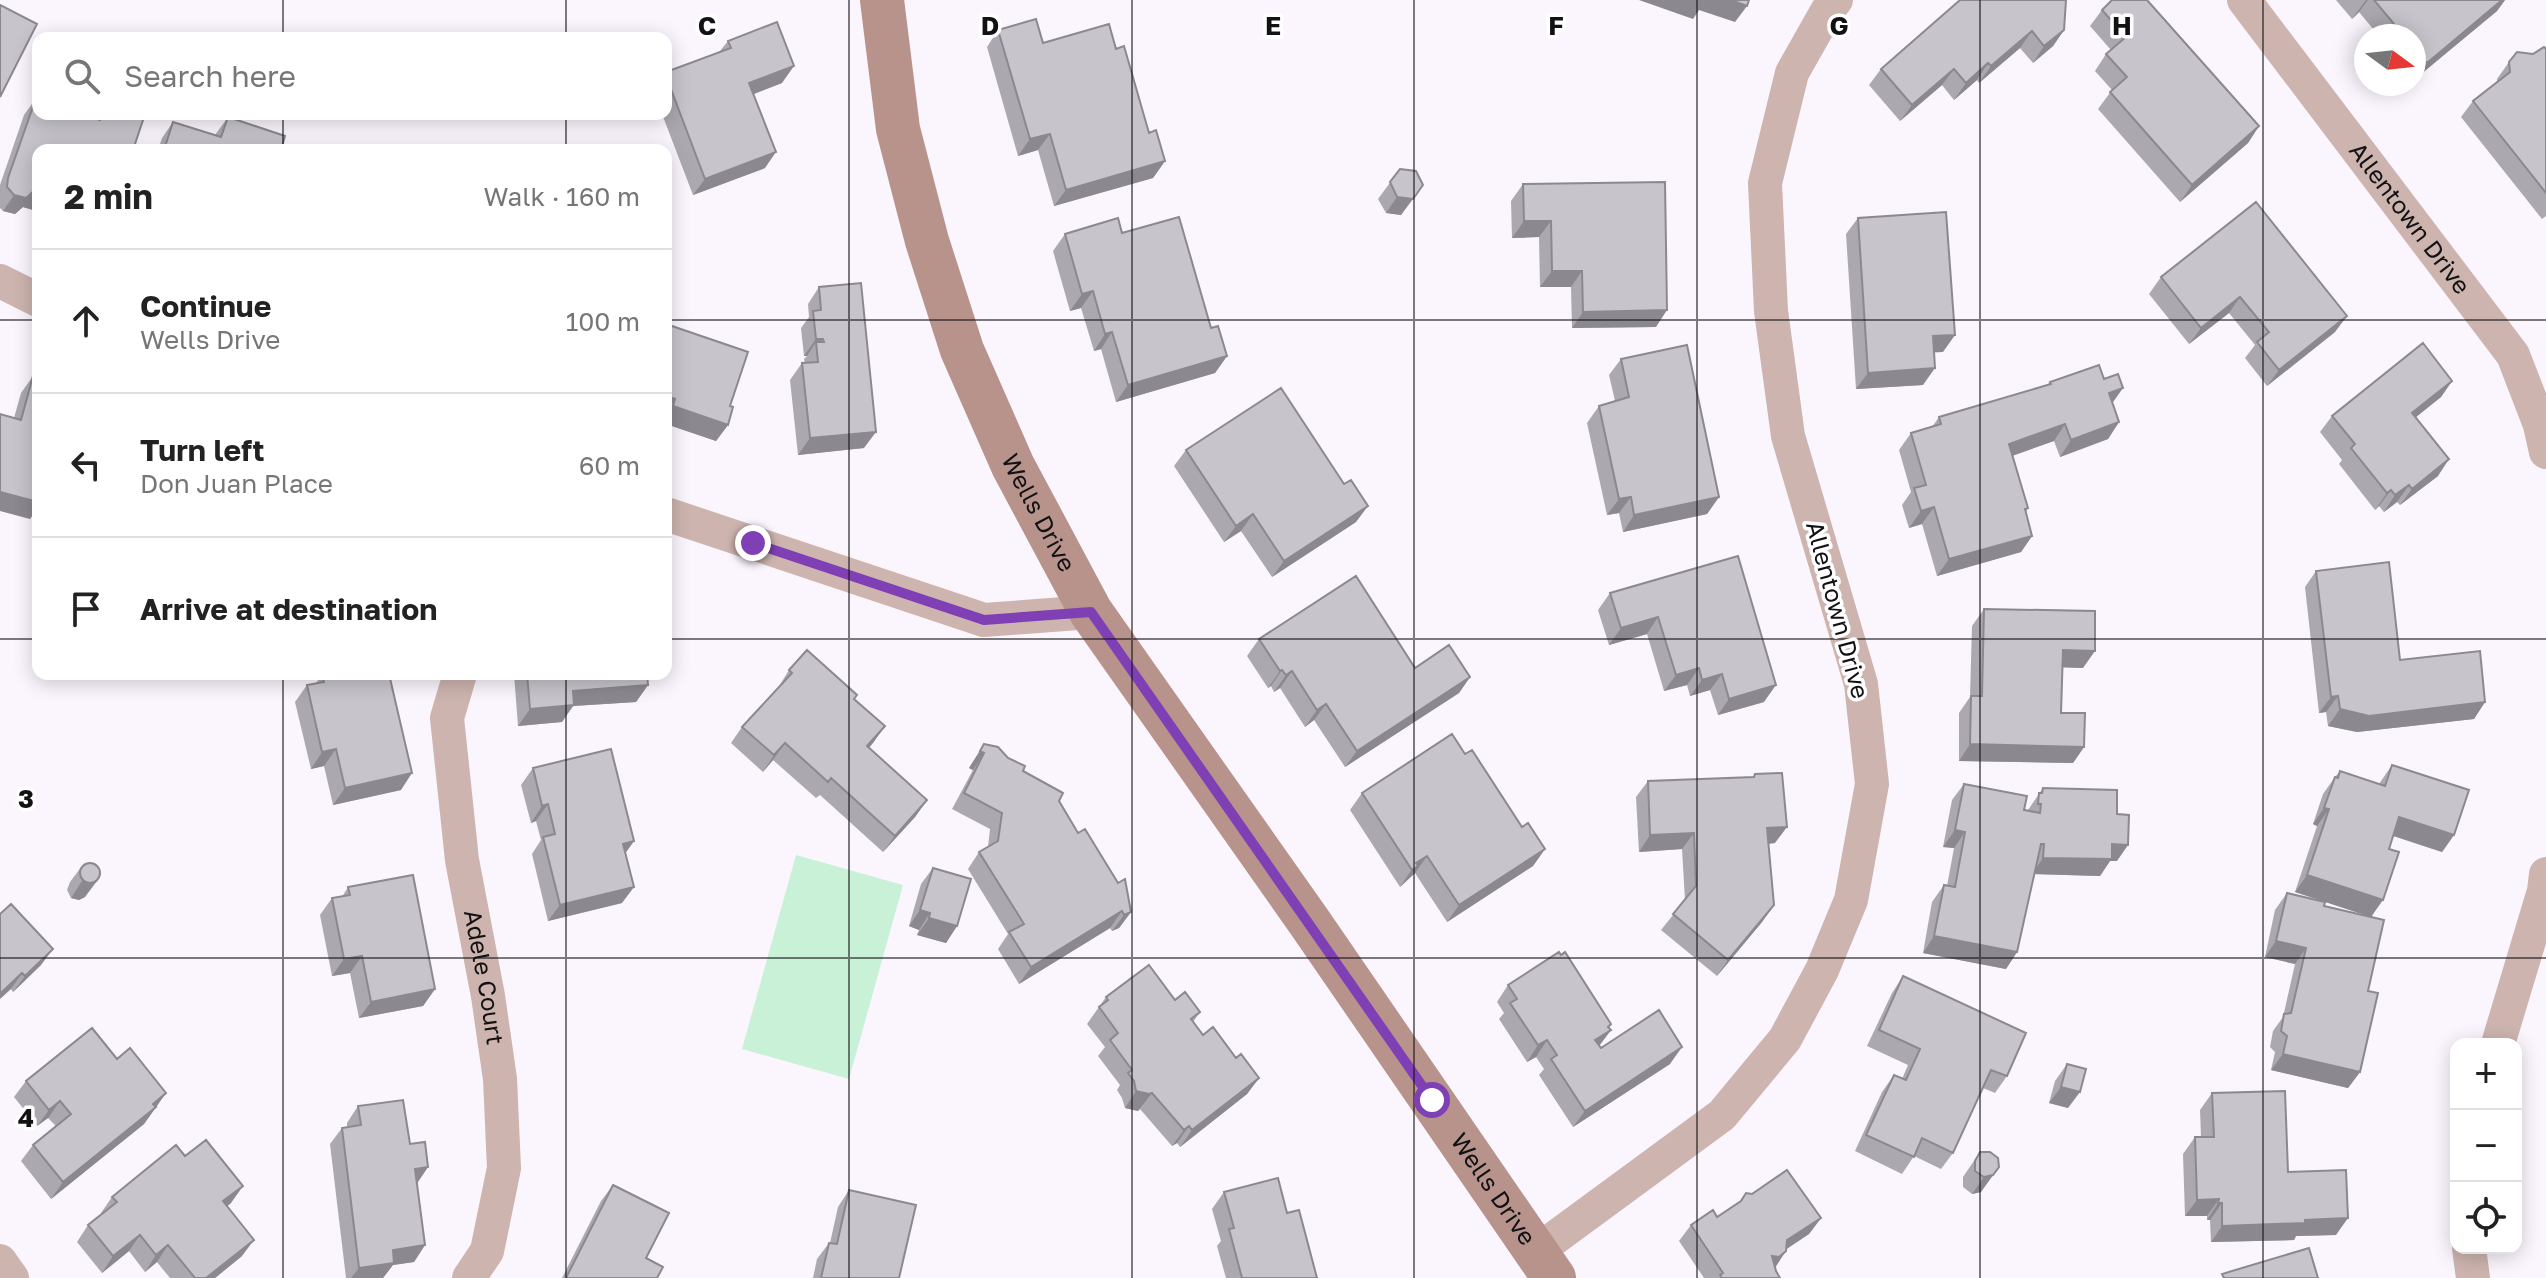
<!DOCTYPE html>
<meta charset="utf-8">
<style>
body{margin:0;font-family:"Golos Text",sans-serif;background:#f6f6f6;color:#222}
.controls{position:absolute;right:24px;bottom:24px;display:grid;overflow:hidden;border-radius:16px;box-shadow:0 4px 20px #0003}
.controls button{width:72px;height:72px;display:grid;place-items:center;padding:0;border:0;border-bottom:2px solid #e0e0e0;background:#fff;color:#222;font:40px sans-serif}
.compass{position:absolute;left:2354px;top:24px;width:72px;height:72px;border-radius:50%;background:#fff;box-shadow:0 4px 20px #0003;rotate:105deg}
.stop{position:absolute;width:24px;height:24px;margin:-18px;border:6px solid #8040b5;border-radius:50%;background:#fff}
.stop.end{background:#8040b5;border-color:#fff;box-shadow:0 2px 8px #0008}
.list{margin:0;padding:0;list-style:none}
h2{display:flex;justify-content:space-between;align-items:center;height:104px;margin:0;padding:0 32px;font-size:34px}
h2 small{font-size:26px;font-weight:400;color:#767676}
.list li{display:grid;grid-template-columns:52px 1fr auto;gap:24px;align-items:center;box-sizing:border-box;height:144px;padding:0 32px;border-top:2px solid #e0e0e0}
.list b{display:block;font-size:30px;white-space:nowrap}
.list p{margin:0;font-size:26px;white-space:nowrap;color:#767676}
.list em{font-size:26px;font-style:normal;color:#767676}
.icon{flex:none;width:44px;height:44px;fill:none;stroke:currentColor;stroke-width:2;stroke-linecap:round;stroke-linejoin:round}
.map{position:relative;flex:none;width:2546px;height:1278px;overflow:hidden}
.search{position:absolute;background:#fff;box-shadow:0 4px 20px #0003;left:32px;top:32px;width:640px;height:88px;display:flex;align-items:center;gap:20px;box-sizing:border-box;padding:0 28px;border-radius:16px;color:#767676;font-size:30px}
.panel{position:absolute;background:#fff;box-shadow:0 4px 20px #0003;left:32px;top:144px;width:640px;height:536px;border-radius:16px}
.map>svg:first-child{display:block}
.green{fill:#c8f1d8}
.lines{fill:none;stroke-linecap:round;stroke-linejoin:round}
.street{stroke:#cdb4af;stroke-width:34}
.secondary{stroke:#b7938c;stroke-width:44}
.wall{fill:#aba9af}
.shaded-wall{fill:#8b898f}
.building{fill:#c7c4cc;stroke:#8b898f;stroke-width:2}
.route{stroke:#8040b5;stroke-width:10}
.grid{fill:none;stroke:#121113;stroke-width:2;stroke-opacity:0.55}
.labels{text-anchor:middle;stroke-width:7;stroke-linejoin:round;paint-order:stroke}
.street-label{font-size:24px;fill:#121113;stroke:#fff}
.grid-label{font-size:26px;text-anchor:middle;font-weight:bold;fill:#121113;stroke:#fff;stroke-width:7;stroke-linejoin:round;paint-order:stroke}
</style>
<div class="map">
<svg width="2546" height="1278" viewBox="0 0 2546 1278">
<rect width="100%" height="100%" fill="#fbf5fd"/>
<path class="green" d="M796,855l107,30 -54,194 -107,-30z"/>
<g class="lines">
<g class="street">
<path id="s1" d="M2244,0l269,355 27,70 6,27"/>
<path d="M0,281l38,19"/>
<path d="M666,514l318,106 107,-8"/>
<path id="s2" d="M460,674l-13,44 15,142 26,136 12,83 4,89 -17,83 -18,27"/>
<path d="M2498,1044l46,-153 2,-17"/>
<path d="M2469,1248l4,30"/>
<path d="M1537,1251l185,-136 63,-76 37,-69 29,-70 21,-116 -11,-100 -73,-248 -17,-125 -6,-128 27,-110 35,-62 9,-11"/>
<path d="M0,1261l12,17"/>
</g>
<path class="secondary" id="s3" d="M882,0l16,129 29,112 35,109 51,116 78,146 219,311 244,355"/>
</g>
<path class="wall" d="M1960,0l104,30 -11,16 -20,17 -13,-15 -41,35 -2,-3 -23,20 -12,-15 -42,36 -31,-36 12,-16z
M2336,0h169l-8,11 -82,68 -1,-43h-35l-20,-24 -7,7z
M2102,10l157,116 -11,17 -68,59 -82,-93 14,-19 -17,-19 11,-17 5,-4 -21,-24z
M998,30l45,13 73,6 33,84 16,28 -12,17 -99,28 -16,-56 -20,6 -31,-109z
M728,41l54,42 -28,11 11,74 -72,27 -31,-81h4v-38l54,-25z
M2546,49v167l-4,3 -81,-102 12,-16 24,-19v-3l12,-17z
M36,98l51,17 -1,-1h59l-112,96 -10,-3 -8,7 -12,-3 -3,-3v-23l24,-70z
M228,117l53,33h-123l4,-12 11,-16 42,13z
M1400,169l1,46 -15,-2 -8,-14z
M1523,184l133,143 -84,1 -1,-41h-31l-1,-50 -27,1 -1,-37z
M2256,202l79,130 -68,54 -22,-28 10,-13 -26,-32 -40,31 -40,-50 12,-17z
M1858,218l85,134h-9l-11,33 -67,4 -10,-155z
M1122,233l89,95 16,28 -12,17 -99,29 -15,-53 -7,2 -13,-43 -11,3 -17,-60 12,-17z
M819,287l45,161 -66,7 -8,-75 12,-17h3l-1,-4 3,-3h-3l-3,-28 8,-11 -1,-13z
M666,324l64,82 -2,19 -12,16 -50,-17z
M1621,359l98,138 -12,17 -84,18 -4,-19 -12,2 -20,-92 12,-17 16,-5 -6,-26z
M33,376l5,1v130l-8,12 -16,-101 7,-25z
M2452,381l-11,16 -25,20 22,59 -38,29 -3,-3 -13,10 -5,-6 -4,4 -36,-46 3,-4 -22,-28 12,-16z
M2050,382l62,21 7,19 -11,17 -48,18 -6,-16 -41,14 15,53 -2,4 6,24 -11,16 -84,24 -15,-52 -13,4 -7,-23 9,-13 -12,-42 12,-17 21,-6 7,-10 108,-32z
M1186,450l170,72 -84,55 -31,-46 -17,11 -50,-76z
M1738,556l26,146 -46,13 -8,-25 -20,6 -3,-11 -23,6 -17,-57 -38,11 -11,-35 12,-17z
M2316,571l84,89 85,42 -11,17 -117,13 -29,-6 -2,-14 -7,1 -14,-126z
M1984,609l99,59 -21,-1 -1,46 23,34 -11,16 -114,-2v-48l11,-16 2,-71z
M1259,639l156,29 55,9 -11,16 -114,74 -31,-47 -9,7 -25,-39 -6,4 -3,-6 -3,2 -21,-32z
M789,670l65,29 31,27 -16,22 58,52 -12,17 -32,35 -63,-57 -4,3 -43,-38 -10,12 -32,-29 11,-16 36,-39z
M514,674h133l1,11 -12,17 -63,4 -11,16 -44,4z
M322,675l79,115 -68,15 -9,-39 -13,3 -16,-67 12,-17 9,-2z
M984,744l24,14 51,43 19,32 53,79 -12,16 -7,3 -2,-3 -91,56 -21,-35 10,-15 -40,-65 11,-17 9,-5 2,-18 -38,-20 21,-39 -4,-2z
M1465,754l57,73 23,22 -12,17 -86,56 -32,-49 -15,14 -50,-77 12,-17z
M2392,765l62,70 -12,17 -49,-16 -21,81 -4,74 -8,81 -12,16 -77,-18 4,-18 -5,-5 3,-16 10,-14 12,-53 -30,-7 10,-47 12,-17 37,13 44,10 -73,-24 22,-66 -4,-2 10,-30 12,-17 5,-6 39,13z
M533,768l101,73 -9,12 -3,50 -74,18 -16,-67 9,-14 -5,-19 -5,2 -10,-38z
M1755,774l20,69 -7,1 6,61 -12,17 -45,54 -56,-46 24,-30 -3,-51 -43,3 -3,-55 12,-16 104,-3z
M1964,784l64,26 15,-22 74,73h-7l-10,15 -66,-2 -17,78 -11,17 -83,-16 9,-51 12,-17 3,1 7,-38 -11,-1 9,-47z
M82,866l3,31 -6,3 -8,-2 -4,-8 3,-8z
M933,868l24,58 -11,17 -29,-8 2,-5 -10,-4 12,-42z
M348,887l87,102 -12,17 -64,12 -9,-45 -18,3 -12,-61 12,-17 10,-1z
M11,904l30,61 -28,27 -2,-3z
M1903,976l104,100 -12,17 -12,-5 -30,65 -12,16 -27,-13 -12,18 -47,-23 27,-59 12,-17 8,4 6,-14 -41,-19 25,-53z
M1508,985l101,43 2,2 -12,16 2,2 69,16 -97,63 -34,-52 5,-6 -8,-12 -9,5 -28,-43 5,-6 -7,-11z
M1106,997l69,3 25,12 -7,10 10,13 33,23 23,20 -12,16 -67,53 -3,-4 -5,3 -32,-37 -2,2 -13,-3 -3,-10 -5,-8 3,-5 -22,-29 7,-9 -18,-23z
M117,1059l49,34 -22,31 -93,75 -30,-38 12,-16 23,-19 -8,-8 -11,8 -23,-29 12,-16z
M2067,1064l1,44 -19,-5 6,-22z
M2212,1093l76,79 48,63 -40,1 -2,4 -83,2 -1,-22h-3v-4h-22l-2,-62 12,-17h6l-1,-27z
M358,1106l52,38 18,23 -11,17 8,61 -11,17 -21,3 -10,13h-37l-16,-134 12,-16 5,-1v-4z
M1980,1152h10l-9,40 -9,2 -9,-7v-10z
M185,1156l46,47 -4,3 15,50 -27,22h-45l-13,-16 -12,10 -16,-21 -27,22 -25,-31 11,-17 14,-11 -1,-1 11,-16z
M613,1185l33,73 11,20h-95l39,-77z
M849,1190l50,88h-86l4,-19 12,-16h1l8,-36z
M1224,1192l63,21 30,65h-91l-9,-32 4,-5 -9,-32z
M1746,1193l75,25 -12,16 -23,15 -11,18 5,11h-76l-25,-37 12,-16 26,-8 22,-15z"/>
<path class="shaded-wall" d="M1639,0h92l16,6 -12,16 -36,-12 -6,9z
M2366,0h2l-9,12 -7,7z
M2502,0h3l-8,11 -82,68 12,-16z
M2064,30l-11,16 -20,17 11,-17z
M2032,31l-12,17 -41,35 12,-17z
M1988,63l-11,17 -23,20 12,-17z
M794,66l-12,17 -44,17 11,-17z
M1954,69l-12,16 -42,36 12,-16z
M2259,126l-11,17 -68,59 12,-17z
M1050,134l-12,16 -20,6 12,-17z
M776,152l-11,16 -72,27 12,-16z
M1165,161l-12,17 -99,28 12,-16z
M35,190l3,1v18l-5,1 -10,-3 -8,7 -12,-3 11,-16z
M1397,197l16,2 -12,16 -15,-2z
M1524,221h27l-12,16 -27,1z
M1552,271h30l-11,16h-31z
M1093,291l-12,17 -11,3 12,-17z
M2240,297l-11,16 -40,31 12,-16z
M1667,310l-11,17 -84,1 11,-16z
M2347,316l-12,16 -68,54 12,-16z
M1112,332l-11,17 -7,2 11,-17z
M1955,335l-12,17 -22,1 12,-17z
M816,339h7l-6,9 -1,-6 -9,14h-3z
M1227,356l-12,17 -99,29 12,-17z
M1935,368l-12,17 -67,4 12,-16z
M2452,381l-11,16 -40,32 11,-16z
M2123,388l-12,17 -2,-12z
M666,396l9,3 -9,13z
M673,406l55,19 -12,16 -50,-17v-7z
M2119,422l-11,17 -48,18 11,-17z
M2065,424l-11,17 -56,20 11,-17z
M876,432l-12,16 -66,7 12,-17z
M2449,459l-11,17 -38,29 12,-16z
M2409,485l-12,17 -13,10 11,-17z
M2391,490l-12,16 -4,4 12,-17z
M0,492l38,10v5l-8,12 -30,-8z
M1631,497l-12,16 -12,2 12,-16z
M1719,497l-12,17 -84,18 11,-17z
M1368,506l-12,16 -84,55 12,-16z
M1934,507l-12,17 -13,4 12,-17z
M1253,514l-12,17 -17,11 12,-16z
M2032,536l-11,16 -84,24 12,-17z
M1658,617l-11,17 -38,11 12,-17z
M2063,650l32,1 -12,17 -32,-1z
M1699,668l-12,17 -23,6 12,-16z
M1282,670l-11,16 -3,2 12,-17z
M1292,671l-12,17 -6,4 12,-17z
M1722,674l-12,16 -20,6 12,-16z
M1470,677l-11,16 -114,74 12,-16z
M648,685l-12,17 -63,4 -11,16 -44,4 12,-17 43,-18z
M1776,685l-12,17 -46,13 11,-16z
M2338,696l-12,16 -7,1 12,-16z
M2485,702l-11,17 -117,13 -29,-6 12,-17z
M1326,704l-12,16 -9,7 12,-17z
M885,726l-12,17 -18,20 12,-17z
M785,743l-12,17 -10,12 11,-17z
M1970,744l114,3 -11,16 -114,-2z
M336,749l-12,17 -13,3 11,-17z
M980,751l4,2 -11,17 -4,-2z
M412,773l-11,17 -68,15 12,-17z
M927,800l-12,17 -32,35 12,-16z
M548,804l-12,17 -5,2 11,-17z
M2324,808l5,1 -12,17 -4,-2z
M2399,817l55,18 -12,17 -54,-18z
M1787,827l-12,16 -20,2 12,-17z
M1955,830l10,2 -11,16 -11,-1z
M1694,833l-12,16 -43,3 11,-17z
M634,841l-12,17 1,-14z
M2112,844l16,1 -11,16h-7l-10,15 -68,-2 11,-16z
M1545,849l-12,17 -86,56 12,-17z
M1427,856l-12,17 -15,14 16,-24z
M2307,875l76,25 -12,17 -76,-25z
M82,881h15l-12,16 -6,3 -8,-2z
M634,887l-12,16 -74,18 12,-16z
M1774,905l-12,17 -45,54 11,-16z
M920,910l10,3 -11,17 -10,-4z
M1122,911l-12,17 -91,56 12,-17z
M1131,912l-12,16 -7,3 12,-16z
M929,918l28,8 -11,17 -29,-8z
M1934,936l83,16 -11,17 -83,-16z
M2276,941l30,7 -11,16 -30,-7z
M53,949l-12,16 -28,27 12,-16z
M362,956l-12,17 -18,3 12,-17z
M22,973l-11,16 -11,10v-5z
M435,989l-12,17 -64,12 12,-16z
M1611,1024l-6,9 6,-3 -12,16 -4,-6z
M1547,1040l-11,17 -9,5 11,-17z
M1682,1047l-12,17 -97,63 12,-16z
M2283,1054l77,18 -12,16 -77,-18z
M1259,1078l-12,16 -67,53 12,-17z
M2061,1087l19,5 -12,16 -19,-5z
M1136,1091l16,2 -14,18 -13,-3z
M166,1093l-22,31 -93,75 12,-17z
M60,1101l-12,17 -11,8 12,-16z
M1189,1126l-12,17 -5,3 12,-16z
M428,1167l-12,17 -1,-15z
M1999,1167l-18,25 -9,2 12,-17z
M243,1186l-12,17 -19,15 11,-17z
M2219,1199l-12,17h-22l12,-16z
M2218,1203h4l-12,17h-3z
M1821,1218l-12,16 -33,22 10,-5 -11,17 -3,-12 15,-16z
M2348,1218l-12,17 -40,1 -2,4 -83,2 11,-16 83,-6z
M140,1235l-11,16 -27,22 11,-17z
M254,1240l-12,16 -27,22h-9z
M168,1245l-11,17 -12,10 11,-17z
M425,1245l-11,17 -21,3 -10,13h-32l8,-10 34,-18z"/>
<path class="building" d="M1731,0h18l-2,6z
M1960,0h106l-2,30 -20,16 -12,-15 -41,35 -3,-3 -22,20 -12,-14 -42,36 -31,-36z
M2112,0h35l112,126 -67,59 -82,-93 17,-15 -21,-23 20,-17 -24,-27z
M2374,0h128l-75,63 -13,-15v-12h-10z
M0,5l37,19 -37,73z
M1036,19l7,24 66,-19 7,25 8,-3 25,87 7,-3 9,31 -99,29 -16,-56 -20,5 -32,-109z
M777,22l17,44 -45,17 27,69 -71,27 -39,-103v-4l65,-24 -3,-7z
M2544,47l2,2v144l-73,-92 37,-29 -1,-10 8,-10 16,2z
M36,98l2,1v15h45l17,6 2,-6h43l-12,36h-95v41l-3,-1 -9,8 -12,-3 -7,-8 1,-9z
M228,117l57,19 -4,14h-117l9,-28 48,15z
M1400,169l16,2 7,14 -10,14 -16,-2 -7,-15z
M1665,182l2,128 -84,2 -1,-41h-30l-1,-50h-27l-1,-37z
M2256,202l91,114 -68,54 -22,-28 12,-10 -29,-35 -39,31 -40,-51z
M1946,212l9,123 -22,1 2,32 -67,5 -10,-155z
M1179,217l32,111 7,-2 9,30 -99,29 -16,-53 -7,2 -12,-43 -11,3 -17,-60 53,-16 4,15z
M861,283l15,149 -66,6 -8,-75 16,-1 -2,-20h8l-1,-3h-7l-3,-28 8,-1 -2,-23z
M666,324l82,28 -18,54 3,1 -5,18 -55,-19 2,-7 -9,-3z
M2423,343l29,38 -40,32 37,46 -37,30 -3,-4 -14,10 -4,-5 -4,3 -36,-45 4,-4 -23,-28z
M1687,345l32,152 -85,18 -3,-18 -12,2 -20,-93 30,-9 -8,-38z
M2099,365l5,14 14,-5 5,14 -14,5 10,29 -48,18 -6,-16 -56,20 19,64 -3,1 7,27 -83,23 -15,-52 -13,4 -7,-23 12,-3 -15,-52 30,-9 -2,-7 112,-33 -1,-2z
M33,376l5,1v125l-38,-10v-78l21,6z
M1281,388l63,96 7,-4 17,26 -84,55 -31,-47 -17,12 -50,-76z
M1738,556l38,129 -47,14 -7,-25 -20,6 -3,-12 -23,7 -18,-58 -37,11 -11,-35z
M2389,562l11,98 80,-9 5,51 -116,14 -29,-7 -2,-13 -7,1 -15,-126z
M1356,576l59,92 34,-23 21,32 -113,74 -31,-47 -9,6 -25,-39 -6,4 -4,-5 -2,1 -21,-32z
M1984,609l111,2v40l-32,-1 -2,63h24l-1,34 -114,-3 1,-48h11z
M807,650l50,45 -3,4 31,27 -18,20 60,54 -32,36 -64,-58 -3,4 -43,-39 -11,12 -32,-28 50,-54 -3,-3z
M325,674h64l23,99 -67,15 -9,-39 -14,3 -15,-67 17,-3 -2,-7z
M527,674h120l1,11 -75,6 1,14 -44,4z
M1452,734l13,20 7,-4 50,77 6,-4 17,26 -86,56 -32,-49 -11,7 2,3 -6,4 -50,-77z
M984,744l14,3 10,11 17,8 -2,5 40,22 -4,8 19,32 7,-4 33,54 7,-4 6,33 -7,3 -2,-4 -91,56 -22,-35 15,-8 -45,-72 19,-11 4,-28 -38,-20 20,-40 -4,-2z
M611,749l23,92 -11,3 11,43 -74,18 -17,-68 12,-3 -7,-30 -6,2 -9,-38z
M2392,765l77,25 -15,45 -55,-18 -10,32 10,3 -16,48 -76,-25 22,-66 -5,-1 11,-31 3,1 2,-7 45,15z
M1782,773l5,54 -20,1 7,77 -46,55 -55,-46 23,-28 -2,-53 -44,2 -2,-54 106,-4 1,-3z
M1964,784l63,12 -3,14 16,3 1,-9h-3l1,-11h3l1,-5 74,2v24l12,1 -1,30 -16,-1v15l-69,-1 1,-14h-3l-24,108 -83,-16 10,-51 11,2 10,-55 -10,-2z
M80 873a10 10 0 1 1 20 0a10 10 0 1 1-20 0Z
M933,868l38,11 -14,47 -28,-8 1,-5 -10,-3z
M413,875l22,114 -64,13 -9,-46 -18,3 -12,-61 18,-3 -2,-8z
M2287,893l38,9 -1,4 60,14 -16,71 10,2 -18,79 -77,-18 4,-18 -6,-5 3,-17 7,-1 15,-65 -30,-7z
M11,904l42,45 -28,27 -3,-3 -22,21v-80z
M1559,952l2,3 4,-3 46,72 -3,3 3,3 -16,10 6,8 58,-38 23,37 -97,64 -34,-52 6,-4 -10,-15 -9,5 -28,-42 7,-4 -9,-14z
M1149,965l26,35 10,-8 15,20 -9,7 12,16 10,-8 23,31 5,-4 18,24 -67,52 -3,-4 -5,4 -32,-37 -3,1 -13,-3 -2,-10 -6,-8 4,-3 -22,-30 8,-7 -19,-26 9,-7 -2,-3z
M1903,976l123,57 -19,43 -16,-6 -38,83 -31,-15 -8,19 -48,-22 28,-60 12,5 14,-31 -41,-19z
M92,1028l25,31 13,-11 36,45 -13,11 3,3 -93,75 -30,-37 38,-31 -11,-13 -11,9 -23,-29z
M2067,1064l19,5 -6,23 -19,-5z
M2285,1091l3,81 58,-2 2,48 -43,2v3l-83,3v-23h-4l1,-4 -22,1 -2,-63h19l-2,-44z
M403,1100l7,44 15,-2 3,25 -13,2 10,76 -32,5 1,13 -35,5 -17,-140 19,-3 -3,-19z
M206,1140l37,46 -20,15 31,39 -48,38h-11l-27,-33 -12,10 -16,-20 -27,21 -25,-31 29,-23 -5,-5 64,-52 9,11z
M1980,1152h10l8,6 1,9 -6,8 -9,2 -9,-6v-10z
M1787,1170l34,48 -34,22 -1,11 -7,6 -7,-1 4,15 4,7h-58l-2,-3 3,-2 -32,-48 22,-15 4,7 24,-16 5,-8 6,1z
M1278,1178l9,35 12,-3 18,68h-75l-13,-49 5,-1 -10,-36z
M613,1185l56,28 -23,45 17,9 -6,11h-91z
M849,1190l67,15 -17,73h-78l8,-35 8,1z
M2309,1248l9,30h-94l-2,-4z"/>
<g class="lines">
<path class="route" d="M753,543l231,77 107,-8 341,488"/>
</g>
<path class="grid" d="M283,0v38M566,0v38M849,0v1278M1132,0v1278M1414,0v1278M1697,0v1278M1980,0v1278M2263,0v1278M283,114v36M566,114v36M0,320h38M666,320h1880M0,639h38M666,639h1880M283,674v604M566,674v604M0,958h2546"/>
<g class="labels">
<g class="street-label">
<text dy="8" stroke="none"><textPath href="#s1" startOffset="274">Allentown Drive</textPath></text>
<text dy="8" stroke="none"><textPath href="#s3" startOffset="540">Wells Drive</textPath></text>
<text transform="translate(1837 610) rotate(75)" y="8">Allentown Drive</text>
<text dy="8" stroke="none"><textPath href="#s2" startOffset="308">Adele Court</textPath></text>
<text dy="8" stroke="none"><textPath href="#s3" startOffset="1356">Wells Drive</textPath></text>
</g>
</g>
<g class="grid-label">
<text x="707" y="35">C</text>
<text x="990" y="35">D</text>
<text x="1273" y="35">E</text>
<text x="1556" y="35">F</text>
<text x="1839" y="35">G</text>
<text x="2122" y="35">H</text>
<text x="26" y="808">3</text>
<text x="26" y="1127">4</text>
</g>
</svg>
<div class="controls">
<button>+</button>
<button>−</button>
<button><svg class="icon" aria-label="locate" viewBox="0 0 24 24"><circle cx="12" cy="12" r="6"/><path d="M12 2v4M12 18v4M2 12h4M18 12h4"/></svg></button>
</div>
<svg class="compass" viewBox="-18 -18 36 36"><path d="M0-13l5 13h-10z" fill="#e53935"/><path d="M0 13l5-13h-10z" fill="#767676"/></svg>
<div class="stop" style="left:1432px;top:1100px"></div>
<div class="stop end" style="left:753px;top:543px"></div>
<div class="search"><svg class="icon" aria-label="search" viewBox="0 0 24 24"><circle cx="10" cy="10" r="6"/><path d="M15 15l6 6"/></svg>Search here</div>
<section class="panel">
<h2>2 min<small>Walk · 160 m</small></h2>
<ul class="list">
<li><svg class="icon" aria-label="ahead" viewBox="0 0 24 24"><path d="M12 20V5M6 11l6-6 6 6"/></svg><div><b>Continue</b><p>Wells Drive</p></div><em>100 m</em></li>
<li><svg class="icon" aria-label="left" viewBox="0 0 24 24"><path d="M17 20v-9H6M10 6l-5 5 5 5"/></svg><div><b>Turn left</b><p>Don Juan Place</p></div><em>60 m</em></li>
<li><svg class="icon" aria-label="arrive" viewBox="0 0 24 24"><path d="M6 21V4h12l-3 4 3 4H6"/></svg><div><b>Arrive at destination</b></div></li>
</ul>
</section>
</div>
